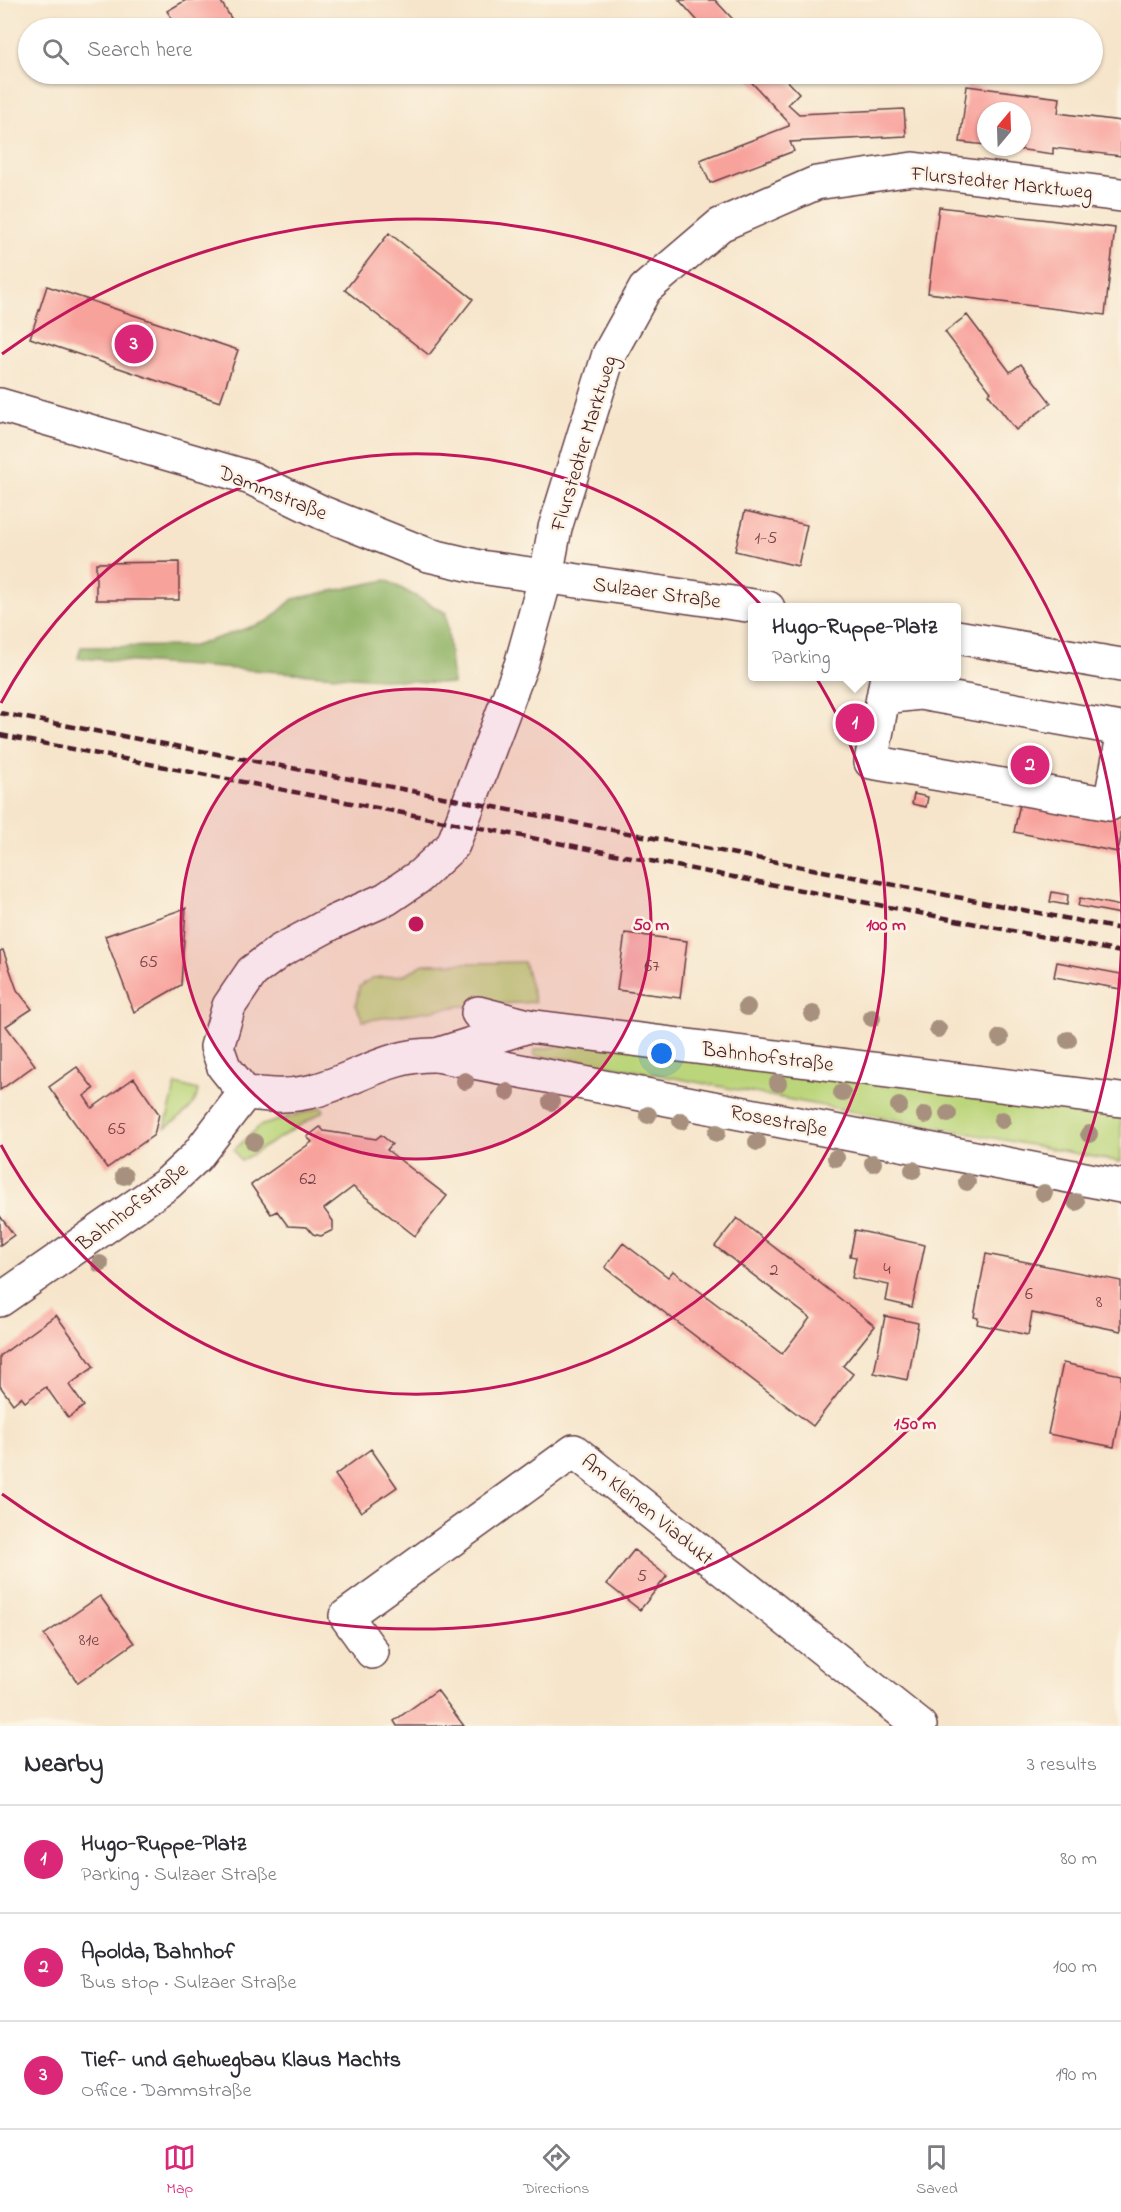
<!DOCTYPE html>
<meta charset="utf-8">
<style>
body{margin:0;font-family:"Indie Flower",sans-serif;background:#f2f2f3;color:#2b2b33}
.compass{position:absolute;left:977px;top:102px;width:54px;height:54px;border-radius:50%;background:#fff;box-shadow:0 2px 4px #0004;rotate:19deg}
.you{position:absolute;left:662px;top:1054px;width:21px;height:21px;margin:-15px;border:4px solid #fff;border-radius:50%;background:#1a73e8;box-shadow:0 0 0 9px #1a73e833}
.badge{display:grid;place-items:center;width:39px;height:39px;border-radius:50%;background:#db2777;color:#fff;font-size:20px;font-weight:700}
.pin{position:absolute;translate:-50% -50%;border:3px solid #fff;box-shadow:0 2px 6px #0006}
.popup{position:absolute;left:748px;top:603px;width:213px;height:78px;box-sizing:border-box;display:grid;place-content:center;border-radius:6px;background:#fff;filter:drop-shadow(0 2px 4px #0005);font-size:20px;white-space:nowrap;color:#7c7c81}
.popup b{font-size:22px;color:#2b2b33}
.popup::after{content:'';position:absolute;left:50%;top:100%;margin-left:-12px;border:12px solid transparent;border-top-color:#fff}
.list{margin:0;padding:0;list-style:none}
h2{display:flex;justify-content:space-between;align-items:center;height:78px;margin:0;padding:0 24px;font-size:26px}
h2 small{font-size:20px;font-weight:400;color:#7c7c81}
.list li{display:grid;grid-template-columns:39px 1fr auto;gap:18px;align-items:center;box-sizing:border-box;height:108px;padding:0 24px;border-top:2px solid #e1e1e2}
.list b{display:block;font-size:22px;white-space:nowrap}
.list p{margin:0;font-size:20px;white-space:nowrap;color:#7c7c81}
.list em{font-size:20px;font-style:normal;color:#7c7c81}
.icon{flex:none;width:33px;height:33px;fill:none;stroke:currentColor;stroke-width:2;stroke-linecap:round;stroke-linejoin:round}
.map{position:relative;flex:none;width:1121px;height:1726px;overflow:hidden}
.search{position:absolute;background:#fff;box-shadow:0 2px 4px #0004;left:18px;right:18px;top:18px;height:66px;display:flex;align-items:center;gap:15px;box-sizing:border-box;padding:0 21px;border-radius:33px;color:#7c7c81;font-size:22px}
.sheet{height:402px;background:#fff}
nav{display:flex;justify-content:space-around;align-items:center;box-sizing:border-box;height:84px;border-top:2px solid #e1e1e2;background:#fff;font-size:16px;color:#7c7c81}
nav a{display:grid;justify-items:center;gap:3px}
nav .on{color:#db2777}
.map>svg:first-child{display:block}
.green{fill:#bbd57a;stroke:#827a52;stroke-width:1.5}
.forest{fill:#94b66a;stroke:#6f6a4a;stroke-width:1.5}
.building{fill:#f8a29c}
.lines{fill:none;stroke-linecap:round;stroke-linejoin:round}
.minor-casing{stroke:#643d43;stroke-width:36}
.major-casing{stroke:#643d43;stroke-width:36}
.minor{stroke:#fff;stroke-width:33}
.major{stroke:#fff;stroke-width:33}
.rail{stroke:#4a1f2b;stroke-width:4.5;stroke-dasharray:9 4.5;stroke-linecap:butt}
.tree{fill:#a7917e}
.ring{fill:none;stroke:#c2185b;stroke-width:3}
.labels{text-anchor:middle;stroke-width:5;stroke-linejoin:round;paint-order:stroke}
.number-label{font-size:18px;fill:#764047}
.street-label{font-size:21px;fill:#4a1f2b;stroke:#fcf5e5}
.centre{fill:#c2185b;stroke:#fcf5e5;stroke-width:3}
.ring-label{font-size:18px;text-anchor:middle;font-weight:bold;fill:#c2185b;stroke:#fcf5e5;stroke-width:5;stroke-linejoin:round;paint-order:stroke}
</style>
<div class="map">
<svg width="1121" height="1726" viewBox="0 0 1121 1726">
<rect width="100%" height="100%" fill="#fcf5e5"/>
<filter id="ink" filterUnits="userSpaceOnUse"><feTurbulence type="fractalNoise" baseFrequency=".0167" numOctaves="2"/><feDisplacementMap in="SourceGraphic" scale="12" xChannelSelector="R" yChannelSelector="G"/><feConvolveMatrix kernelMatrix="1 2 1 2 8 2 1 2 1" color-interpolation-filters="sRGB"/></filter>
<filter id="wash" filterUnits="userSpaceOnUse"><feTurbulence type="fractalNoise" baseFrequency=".008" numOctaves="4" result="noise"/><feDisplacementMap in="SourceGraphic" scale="24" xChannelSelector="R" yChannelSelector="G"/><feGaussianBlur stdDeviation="1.35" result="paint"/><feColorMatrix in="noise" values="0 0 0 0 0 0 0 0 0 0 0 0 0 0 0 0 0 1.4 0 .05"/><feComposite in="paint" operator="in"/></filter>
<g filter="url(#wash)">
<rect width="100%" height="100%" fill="#f6e5cb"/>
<path class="green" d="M524,962l11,40 -74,4 -98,15 -7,-16 3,-18 13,-9 32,-3 20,-11z
M588,1041l515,71 18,6v44l-542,-102 -45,-4 1,-6z
M176,1084l22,6c-2,19 -18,27 -33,38z
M322,1107l2,4 -83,50 -7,-11 26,-24z"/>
<path class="forest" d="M386,580l60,33 7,71 -375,-26 3,-11 113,-1 74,-25 25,-22z"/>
<g id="blocks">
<path class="building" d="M186,0h34l17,28h-59l-11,-17z
M679,0h36l26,28h-37z
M744,74h37l18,19 -11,11 11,10 105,-5 2,27 -116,6 4,9 -84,32 -10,-23 89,-34v-3z
M967,86l93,12 -2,15 63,8v35l-68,-8v6l-44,-6 13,-1v-36h-36v34l-26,-3z
M939,207l176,21 -10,87 -177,-22z
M389,233l84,66 -44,56 -84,-65z
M47,286l191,64 -18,52 -190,-64z
M967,315l43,57 11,-8 30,39 -35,27 -28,-36 3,-2 -46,-60z
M745,511l62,14 -9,41 -63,-15z
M179,562v38h-83v-37z
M914,794l14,3 -2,10 -14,-3z
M1021,798l100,19v20l-3,15 -104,-20z
M1052,892l16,3 -1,10 -17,-3z
M1080,898l41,8v8l-43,-8z
M186,908l-5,77 -47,27 -29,-76z
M625,933l62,8 -7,57 -63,-8z
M3,950l14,40 15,19 -26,17 29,39 -35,25v-139z
M1057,962l64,12v15l-67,-12z
M77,1067l17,22 -10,7 8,12 42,-30 25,36 -5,21 -47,33 -58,-81z
M320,1127l4,4 52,8 5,-4 11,9 -5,6 60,46 -32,40 -62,-49 -29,22 9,12v9l-12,6 -8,-2 -6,-7 -19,-1 -11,-15 -6,3 -20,-29 61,-43 -5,-5z
M0,1216l14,19 -14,10z
M737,1218l138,108 -32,40 10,8 -40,52 -208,-159 18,-24 45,34 5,-6 109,83 28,-36 -95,-72z
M855,1230l70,15 -13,62 -26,-6 3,-16 -37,-7 4,-21 -6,-1z
M986,1254l135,27v50l-89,-18 -4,22 -51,-11 1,-6 -4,-1z
M56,1315l38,52 -25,18 15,21 -16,12 -22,-31 -21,15 -4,-5 -8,7 -13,-18v-30z
M885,1316l33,7 -10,57 -34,-7z
M1063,1363l58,12v37l-7,35 -66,-13z
M371,1449l26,38 -36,25 -26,-37z
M634,1550l33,26 -27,34 -33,-26z
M100,1596l34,47 -56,40 -34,-48z
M437,1690l27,36h-67l-3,-5z"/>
</g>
</g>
<g filter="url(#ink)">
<use href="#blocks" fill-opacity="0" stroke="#643d43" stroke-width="1.5"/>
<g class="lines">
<g class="minor-casing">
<path id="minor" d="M546,576l9,-48 54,-174 36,-65 75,-64 96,-42 97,-14 208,26
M887,676l-16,86 239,42 11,-57
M883,697l37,-4 201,36
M478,1013l50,13
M437,1055l91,-29 593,74
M0,1300l167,-116 29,-27 49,-64
M372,1652l-26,-36 228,-165 346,275"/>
</g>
<g class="major-casing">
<path id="major" d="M0,405l251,73 72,35 105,42 52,12 288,41
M546,576l-25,89 -68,180 -33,31 -34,23 -52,23 -54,29 -28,21 -23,34 -12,41 7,20 21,26c23,2 42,4 64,-1 44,-10 80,-39 128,-37l684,131
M957,637l164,28"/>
</g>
<use href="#minor" class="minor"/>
<use href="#major" class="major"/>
<path class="rail" d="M0,713l371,70 750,146
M0,735l1121,217"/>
</g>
<g class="tree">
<circle cx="747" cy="1007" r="9"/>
<circle cx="813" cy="1014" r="9"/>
<circle cx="872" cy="1018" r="9"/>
<circle cx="938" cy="1029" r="9"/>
<circle cx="1000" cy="1038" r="9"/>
<circle cx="1068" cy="1040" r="9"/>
<circle cx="465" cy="1081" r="9"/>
<circle cx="778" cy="1083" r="9"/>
<circle cx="507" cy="1092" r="9"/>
<circle cx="842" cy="1093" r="9"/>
<circle cx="551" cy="1102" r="9"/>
<circle cx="899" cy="1106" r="9"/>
<circle cx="948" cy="1114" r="9"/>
<circle cx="648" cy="1115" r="9"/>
<circle cx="925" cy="1115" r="9"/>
<circle cx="1002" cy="1120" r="9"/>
<circle cx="681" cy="1121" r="9"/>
<circle cx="717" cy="1133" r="9"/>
<circle cx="1089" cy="1134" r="9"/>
<circle cx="254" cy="1142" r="9"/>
<circle cx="757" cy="1142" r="9"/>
<circle cx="836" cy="1158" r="9"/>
<circle cx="873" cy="1163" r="9"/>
<circle cx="913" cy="1170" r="9"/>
<circle cx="124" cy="1176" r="9"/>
<circle cx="967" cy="1182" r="9"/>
<circle cx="1044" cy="1193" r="9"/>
<circle cx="1076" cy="1202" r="9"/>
<circle cx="100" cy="1264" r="9"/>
</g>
</g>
<circle cx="416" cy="924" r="235" fill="#c2185b" fill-opacity=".12"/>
<g class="ring">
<circle cx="416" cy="924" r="235"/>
<path d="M1 703A470 470 0 1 1 1 1145"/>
<path d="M2 354A705 705 0 1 1 2 1494"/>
</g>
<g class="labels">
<g class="number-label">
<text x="766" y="543">1-5</text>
<text x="149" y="967">65</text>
<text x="652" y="971">67</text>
<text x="117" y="1134">65</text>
<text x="308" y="1184">62</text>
<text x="887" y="1274">4</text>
<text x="774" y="1275">2</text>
<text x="1029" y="1299">6</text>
<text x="1099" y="1307">8</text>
<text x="642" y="1581">5</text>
<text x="89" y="1645">81e</text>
</g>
<g class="street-label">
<text transform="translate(1002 182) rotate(6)" y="7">Flurstedter Marktweg</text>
<text transform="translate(583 443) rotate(-73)" y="7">Flurstedter Marktweg</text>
<text transform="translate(273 492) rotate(22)" y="7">Dammstraße</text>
<text transform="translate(657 592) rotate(8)" y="7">Sulzaer Straße</text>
<text transform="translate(768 1056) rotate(7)" y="7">Bahnhofstraße</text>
<text transform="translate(779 1120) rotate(11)" y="7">Rosestraße</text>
<text transform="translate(132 1206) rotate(-37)" y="7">Bahnhofstraße</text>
<text transform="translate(648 1509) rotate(39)" y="7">Am Kleinen Viadukt</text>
</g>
</g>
<circle cx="416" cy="924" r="9" class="centre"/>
<g class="ring-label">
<text x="651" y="930">50 m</text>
<text x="886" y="930">100 m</text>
<text x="915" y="1429">150 m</text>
</g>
</svg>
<svg class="compass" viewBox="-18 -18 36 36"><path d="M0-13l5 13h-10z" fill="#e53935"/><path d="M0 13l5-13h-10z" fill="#7c7c81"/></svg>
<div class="you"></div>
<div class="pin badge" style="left:855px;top:723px">1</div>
<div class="popup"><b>Hugo-Ruppe-Platz</b>Parking</div>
<div class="pin badge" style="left:1030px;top:765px">2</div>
<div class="pin badge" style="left:134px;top:344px">3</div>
<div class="search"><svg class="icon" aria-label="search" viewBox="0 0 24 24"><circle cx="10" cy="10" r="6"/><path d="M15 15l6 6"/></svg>Search here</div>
</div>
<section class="sheet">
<h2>Nearby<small>3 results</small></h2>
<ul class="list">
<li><span class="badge">1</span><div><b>Hugo-Ruppe-Platz</b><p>Parking · Sulzaer Straße</p></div><em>80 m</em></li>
<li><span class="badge">2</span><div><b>Apolda, Bahnhof</b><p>Bus stop · Sulzaer Straße</p></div><em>100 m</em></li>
<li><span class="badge">3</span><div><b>Tief- und Gehwegbau Klaus Machts</b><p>Office · Dammstraße</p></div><em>190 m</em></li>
</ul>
</section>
<nav>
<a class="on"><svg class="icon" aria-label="map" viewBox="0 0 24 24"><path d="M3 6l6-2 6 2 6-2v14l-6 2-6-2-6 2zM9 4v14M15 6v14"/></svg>Map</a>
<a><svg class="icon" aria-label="directions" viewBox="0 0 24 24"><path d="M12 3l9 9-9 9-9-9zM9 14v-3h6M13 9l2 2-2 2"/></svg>Directions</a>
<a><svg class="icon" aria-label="saved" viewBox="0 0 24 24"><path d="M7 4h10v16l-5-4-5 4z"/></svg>Saved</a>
</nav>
